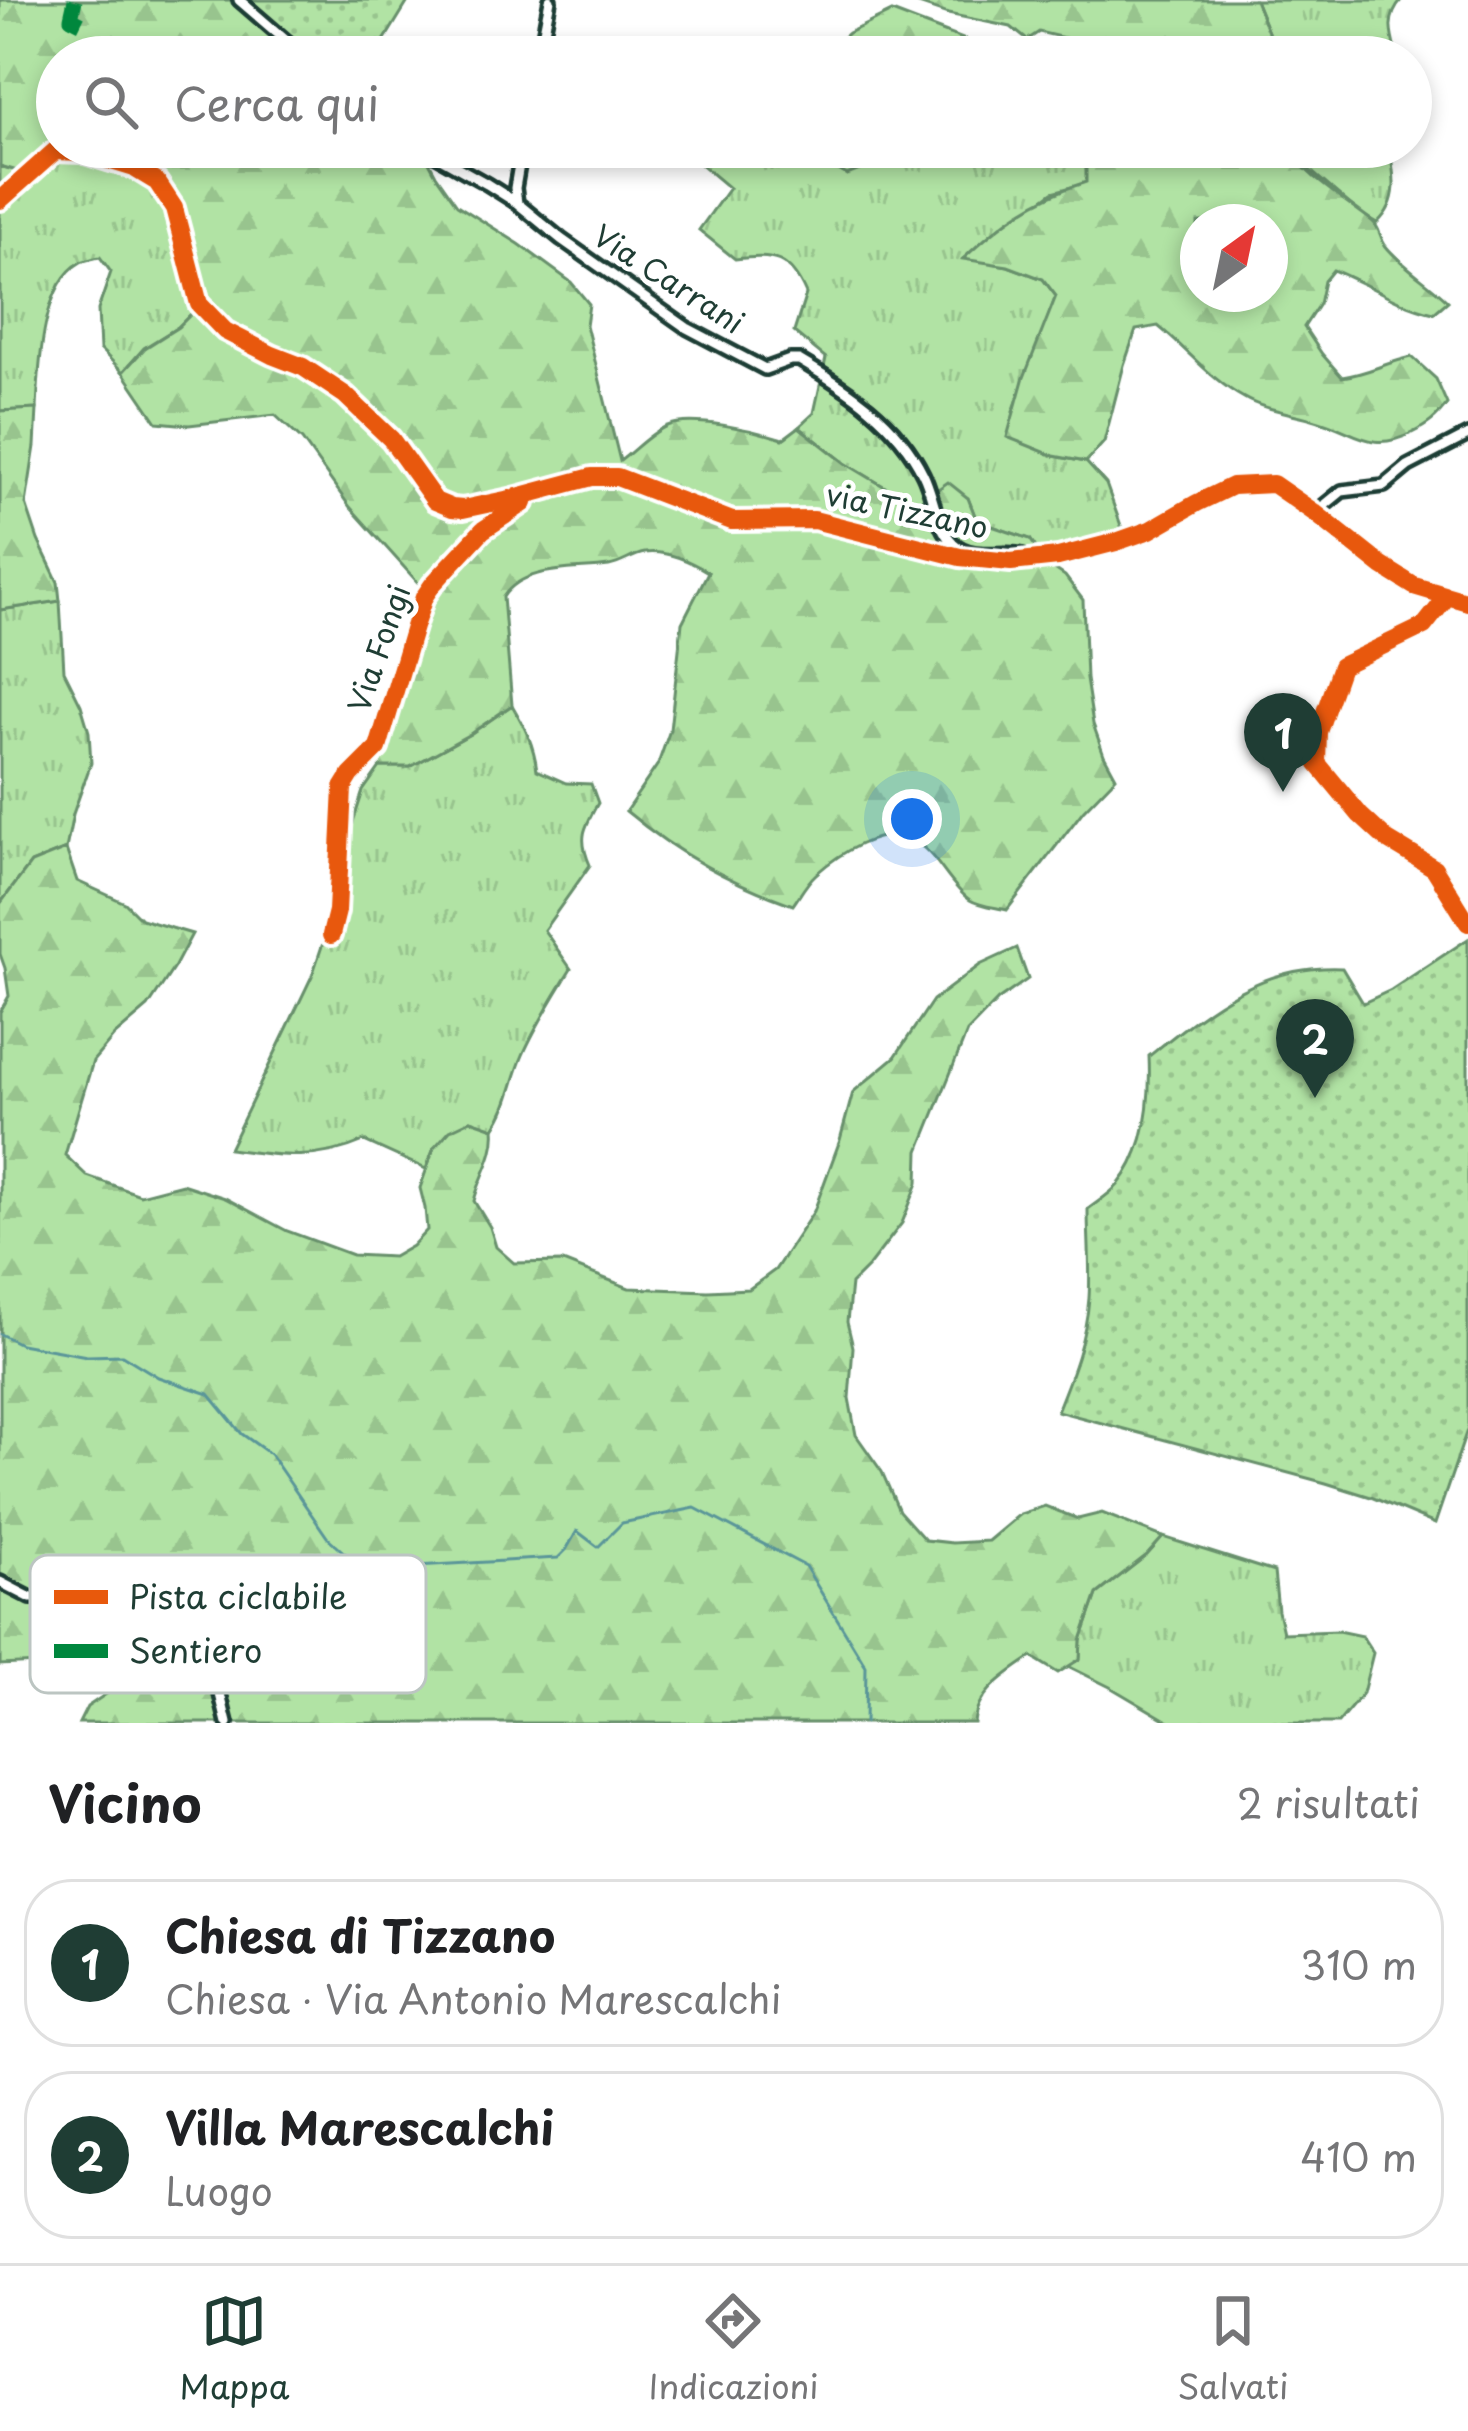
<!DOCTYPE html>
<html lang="it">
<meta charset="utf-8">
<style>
body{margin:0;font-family:"Playpen Sans",sans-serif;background:#f2f2f2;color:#202124}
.compass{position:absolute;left:1180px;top:204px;width:108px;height:108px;border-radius:50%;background:#fff;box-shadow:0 6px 18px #0003;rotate:33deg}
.you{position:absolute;left:912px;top:819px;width:42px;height:42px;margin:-30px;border:9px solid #fff;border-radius:50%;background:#1a73e8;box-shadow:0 0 0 18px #1a73e833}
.badge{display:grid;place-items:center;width:78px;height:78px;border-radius:50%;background:#1f3d34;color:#fff;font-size:39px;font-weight:700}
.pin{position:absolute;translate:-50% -99px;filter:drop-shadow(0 3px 6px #0008)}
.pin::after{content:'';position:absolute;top:63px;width:42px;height:36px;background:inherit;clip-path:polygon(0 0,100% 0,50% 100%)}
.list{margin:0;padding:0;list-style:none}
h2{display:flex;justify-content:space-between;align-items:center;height:156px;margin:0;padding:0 48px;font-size:51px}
h2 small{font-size:39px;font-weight:400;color:#757577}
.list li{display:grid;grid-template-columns:78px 1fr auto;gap:36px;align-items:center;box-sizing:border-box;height:168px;margin:0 24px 24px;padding:0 24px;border:3px solid #e0e0e0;border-radius:48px}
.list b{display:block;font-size:45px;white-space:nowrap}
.list p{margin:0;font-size:39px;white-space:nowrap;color:#757577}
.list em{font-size:39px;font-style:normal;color:#757577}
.icon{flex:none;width:66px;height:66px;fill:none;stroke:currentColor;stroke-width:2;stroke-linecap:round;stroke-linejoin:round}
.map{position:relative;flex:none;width:1468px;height:1723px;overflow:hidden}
.search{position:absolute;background:#fff;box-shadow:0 6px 18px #0003;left:36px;right:36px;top:36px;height:132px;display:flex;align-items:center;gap:30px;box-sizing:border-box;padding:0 42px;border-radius:66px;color:#757577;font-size:45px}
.sheet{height:540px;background:#fff}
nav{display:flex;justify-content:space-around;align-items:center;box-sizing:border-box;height:168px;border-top:3px solid #e0e0e0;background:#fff;font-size:33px;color:#757577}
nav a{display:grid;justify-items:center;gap:6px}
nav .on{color:#1f3d34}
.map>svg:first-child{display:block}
.grass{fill:url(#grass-tufts);stroke:#68906c;stroke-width:3}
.forest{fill:url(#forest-firs);stroke:#68906c;stroke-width:3;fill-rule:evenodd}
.park{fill:url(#park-dots);stroke:#68906c;stroke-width:3}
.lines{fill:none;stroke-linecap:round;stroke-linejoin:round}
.stream{stroke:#5a9699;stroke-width:3}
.minor-casing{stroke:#1f3d34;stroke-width:18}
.minor{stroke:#fff;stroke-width:9}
.quiet{stroke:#00873e;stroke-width:15;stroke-dasharray:30 15;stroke-linecap:butt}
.cycleway-casing{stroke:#fff;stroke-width:26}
.cycleway{stroke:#e8590c;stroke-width:18}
.labels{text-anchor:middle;stroke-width:10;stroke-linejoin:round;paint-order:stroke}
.street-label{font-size:30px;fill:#1f3d34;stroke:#fff}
.key{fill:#fff;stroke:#bcc5c2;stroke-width:3}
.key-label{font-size:33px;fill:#1f3d34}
</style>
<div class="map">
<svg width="1468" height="1723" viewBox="0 0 1468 1723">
<defs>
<pattern id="grass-tufts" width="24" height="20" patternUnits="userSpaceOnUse" patternTransform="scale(3)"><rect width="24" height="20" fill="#b1e3a4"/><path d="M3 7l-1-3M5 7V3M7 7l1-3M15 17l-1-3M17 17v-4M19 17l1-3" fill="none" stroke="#98c48e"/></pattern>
<pattern id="forest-firs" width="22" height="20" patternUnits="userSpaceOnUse" patternTransform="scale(3)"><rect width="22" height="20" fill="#b1e3a4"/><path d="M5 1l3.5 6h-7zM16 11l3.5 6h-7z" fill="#98c48e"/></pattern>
<pattern id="park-dots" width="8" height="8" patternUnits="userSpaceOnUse" patternTransform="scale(3)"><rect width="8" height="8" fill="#b1e3a4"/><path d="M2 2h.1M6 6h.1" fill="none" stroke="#98c48e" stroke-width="1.8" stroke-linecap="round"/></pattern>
</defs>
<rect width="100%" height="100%" fill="#fff"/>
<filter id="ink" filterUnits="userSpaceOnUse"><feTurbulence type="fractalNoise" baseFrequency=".00833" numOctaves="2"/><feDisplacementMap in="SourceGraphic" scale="24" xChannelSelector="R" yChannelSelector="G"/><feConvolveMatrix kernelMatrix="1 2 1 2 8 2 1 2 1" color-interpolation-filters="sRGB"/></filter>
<g filter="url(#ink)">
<path class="grass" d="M1255,0h147c-17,19 -11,35 -5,57h-119z
M662,147h73l11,17 43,-10 9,-7h24l8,18 36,4 51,-22h164l5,14 1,22 -34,9 -89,66 44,8 35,13 13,17 -43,116 41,44 32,6 20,22 18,50 -77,30 -17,-25 -53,-18 -9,-23 -35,-7 -18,14 -70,-42 -46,-36 15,-14 12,-55 -32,-26 12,-38c-16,-37 -32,-40 -71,-35l-36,-29 30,-42 -31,-26z
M1288,147h101c6,28 11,55 -12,76l-16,-9 -69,-59z
M69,149c18,5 38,9 55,17 53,22 63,88 79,136l-25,25 -34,21 -21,24 -23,-23 -2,-39 13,-38 -11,-15c-2,0 -17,4 -19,5 -40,22 -42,106 -44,147l-37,2v-245l28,8 17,-19z
M60,601l4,70 17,34 8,27 2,31 -18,51 -7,35 -35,14 -31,41v-294z
M512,705c13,22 22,40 25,65l29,13 25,1 7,19c-14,25 -20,35 -8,62l-46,65 27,39c-17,28 -35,56 -48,86 -11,25 -13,50 -29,73l-23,-8 -37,28 -8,21 -62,-28c-48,21 -84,15 -135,8l83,-173 16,-48 26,-109 9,-28 17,-24h30l60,-33z
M1163,1537l111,35 4,39 5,22 55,-2 24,5 11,17 -10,40 -25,30h-167l-61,-36 -42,-21 12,-8 1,-18 16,-46 50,-39z"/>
<path class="forest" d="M0,0h245l56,57h-244v90h364l15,28 21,30 62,39 52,38 18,22 -3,21 34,136c15,-11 30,-28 47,-35 25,-11 90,5 116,13l16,-12 46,36 70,42 33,-23 20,16 9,23 53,18 17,25 18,12 18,24 3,79 7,45 11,31 12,22 -33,34 -76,99c-13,-3 -27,-4 -37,-10 -23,-16 -34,-50 -60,-61 -29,-13 -73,16 -94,35 -9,8 -16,21 -23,31 -64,-23 -114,-50 -167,-94l32,-47 12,-34 12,-107 26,-51c-18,-11 -41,-22 -63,-19 -13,2 -23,11 -36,13 -35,5 -85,-1 -106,31l9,108 -42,29 -60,33h-30l-14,-13 25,-50 39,-108 -80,-89 -48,-67 -27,-25 -86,10 -32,-3 -34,-50 22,-24 33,-21 25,-25c-16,-48 -25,-109 -74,-135 -11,-5 -25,-8 -36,-11 -32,-10 -42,-7 -65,18l-28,-8z
M907,0h348l23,57h-201l-8,-18 -30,-7 -12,8 -16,-13 -63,-13z
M892,12l118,45h-199l13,-3 24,-21z
M822,147h95l-70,28 -17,-10z
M1081,147h207c15,28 59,54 84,74 8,6 7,15 13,24 13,18 46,39 63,56l-14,12c-36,-8 -66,-29 -101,-43l-9,11 -5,23 -15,23 18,27 20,23c25,-3 45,-15 70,-20l24,22 11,25c-11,15 -19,21 -35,29 -42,21 -56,-2 -96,-13 -23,-7 -52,-10 -72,-22 -33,-18 -57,-49 -86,-72l-22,4 -12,35 -20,77 -18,20 -32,-6 -47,-19 16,-57 33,-84 -13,-17 -35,-13 -45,-7c39,-37 71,-61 123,-77v-21zM1198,222h72v72h-72z
M37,409l-2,37 -9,58 12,36 20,42 2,19 -60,9v-199z
M66,849l11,32 48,22 16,16 51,15 -17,32 -27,41 -34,29 -21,25 -28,94 22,21 53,19 42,-11 43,14 62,33 65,24 41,2 19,-11 15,-16 -2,-22 -5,-20 14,-40 16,-18 21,-10 23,8c3,26 -14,48 -20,73l16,26 6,20 18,16 49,-1 66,26 79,3 41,-2 26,-19 39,-59 26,-71 13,-48 42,-35 38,-57 47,-35 37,-17 11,31 -30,21 -31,32 -48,119 -1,32 -16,40 -34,44 -17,17 -4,38 6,25 -4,51 7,37 26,37 17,39 26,29 27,3 36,-2 32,-27 25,-8 33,13 24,-6 61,24 -16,18 -50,39 -16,46 -1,19 -22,14 -26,-16c-24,16 -55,35 -58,66h-895l8,-16 25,-17 -33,-29 -79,4v-653l9,-16 -4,-28 -5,-14v-50l31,-41z"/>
<path class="park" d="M245,0h164l-35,57h-73z
M1468,939v488l-33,97 -64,-27 -45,-14 -269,-72c15,-37 29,-73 32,-113 2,-29 -1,-59 -1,-89 9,-7 22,-15 30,-24 29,-35 33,-86 31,-129 60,-48 112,-92 193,-88l21,35 28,-13z"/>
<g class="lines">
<path class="stream" d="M0,1334l20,10 67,12 35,-1 36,22 51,17 33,40 28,20 57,83 35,32 196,-11 8,-8 11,-19 21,16 24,-24 73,-15 110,58 61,100 -1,57"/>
<g class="minor-casing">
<path id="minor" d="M239,0l66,57
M539,57l11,-57
M421,147l66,37 30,19 44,36 126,89 78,41 25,-9h9c49,29 98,61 124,114 11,22 12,51 30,69 23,22 61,1 79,17
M0,200l55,-49 27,1 52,16 23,14 17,26 25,96 26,27 47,24 31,12 42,28 46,44 44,62 17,7 11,1 47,-10 82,-22h25l115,44 82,-1 146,37 51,5 47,-5 58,-15 34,-12 47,-27 35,-17 41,-2 42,29 67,53 32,20 54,16
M517,203l-2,-15 7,-41
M1315,513l27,-22 42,-5 24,-20 60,-31
M1447,597l-23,29 -83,40 -23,66 -1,31 43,52 26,24 48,29 34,55
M331,935l6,-24 6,-123 8,-13 27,-27 36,-121 10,-30 9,-13 50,-54 51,-34
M0,1582l31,16 144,-2 18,11 15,20 5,38 14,58"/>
</g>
<use href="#minor" class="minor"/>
<path class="quiet" d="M75,0l-4,18 12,6v33"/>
<g class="cycleway-casing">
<path id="cycleway" d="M0,200l55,-49 27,1 52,16 23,14 17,26 25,96 26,27 47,24 31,12 42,28 46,44 44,62 17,7 11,1 47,-10 82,-22h25l115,44 82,-1 146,37 51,5 47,-5 58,-15 34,-12 47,-27 35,-17 41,-2 42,29 67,53 32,20 54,16
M1447,597l-23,29 -83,40 -23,66 -1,31 43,52 26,24 48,29 34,55
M331,935l6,-24 6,-123 8,-13 27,-27 36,-121 10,-30 9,-13 50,-54 41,-27"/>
</g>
<use href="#cycleway" class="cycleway"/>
</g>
</g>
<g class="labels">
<g class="street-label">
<text transform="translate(668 280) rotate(33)" y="10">Via Carrani</text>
<text transform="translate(907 512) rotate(12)" y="10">via Tizzano</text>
<text transform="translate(380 649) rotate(-71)" y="10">Via Fongi</text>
</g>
</g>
<rect x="30" y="1555" width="396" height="138" rx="18" class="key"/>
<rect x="54" y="1590" width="54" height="14" fill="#e8590c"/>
<rect x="54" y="1644" width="54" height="14" fill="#00873e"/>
<g class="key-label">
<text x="129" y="1609">Pista ciclabile</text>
<text x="129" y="1663">Sentiero</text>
</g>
</svg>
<svg class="compass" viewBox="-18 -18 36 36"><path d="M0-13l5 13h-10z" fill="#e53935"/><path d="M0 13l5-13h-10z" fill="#757577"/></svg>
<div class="you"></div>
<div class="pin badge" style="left:1283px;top:792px">1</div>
<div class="pin badge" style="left:1315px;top:1098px">2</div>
<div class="search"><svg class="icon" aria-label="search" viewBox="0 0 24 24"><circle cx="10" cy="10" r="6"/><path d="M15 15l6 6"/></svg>Cerca qui</div>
</div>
<section class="sheet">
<h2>Vicino<small>2 risultati</small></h2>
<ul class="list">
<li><span class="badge">1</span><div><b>Chiesa di Tizzano</b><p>Chiesa · Via Antonio Marescalchi</p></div><em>310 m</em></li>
<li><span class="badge">2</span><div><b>Villa Marescalchi</b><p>Luogo</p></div><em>410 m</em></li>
</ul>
</section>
<nav>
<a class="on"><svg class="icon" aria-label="map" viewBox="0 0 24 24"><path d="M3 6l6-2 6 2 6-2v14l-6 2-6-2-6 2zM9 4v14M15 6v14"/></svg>Mappa</a>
<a><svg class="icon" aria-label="directions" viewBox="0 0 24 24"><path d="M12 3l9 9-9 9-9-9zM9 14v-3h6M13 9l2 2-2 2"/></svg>Indicazioni</a>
<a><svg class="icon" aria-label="saved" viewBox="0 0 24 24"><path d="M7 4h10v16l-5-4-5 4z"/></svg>Salvati</a>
</nav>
